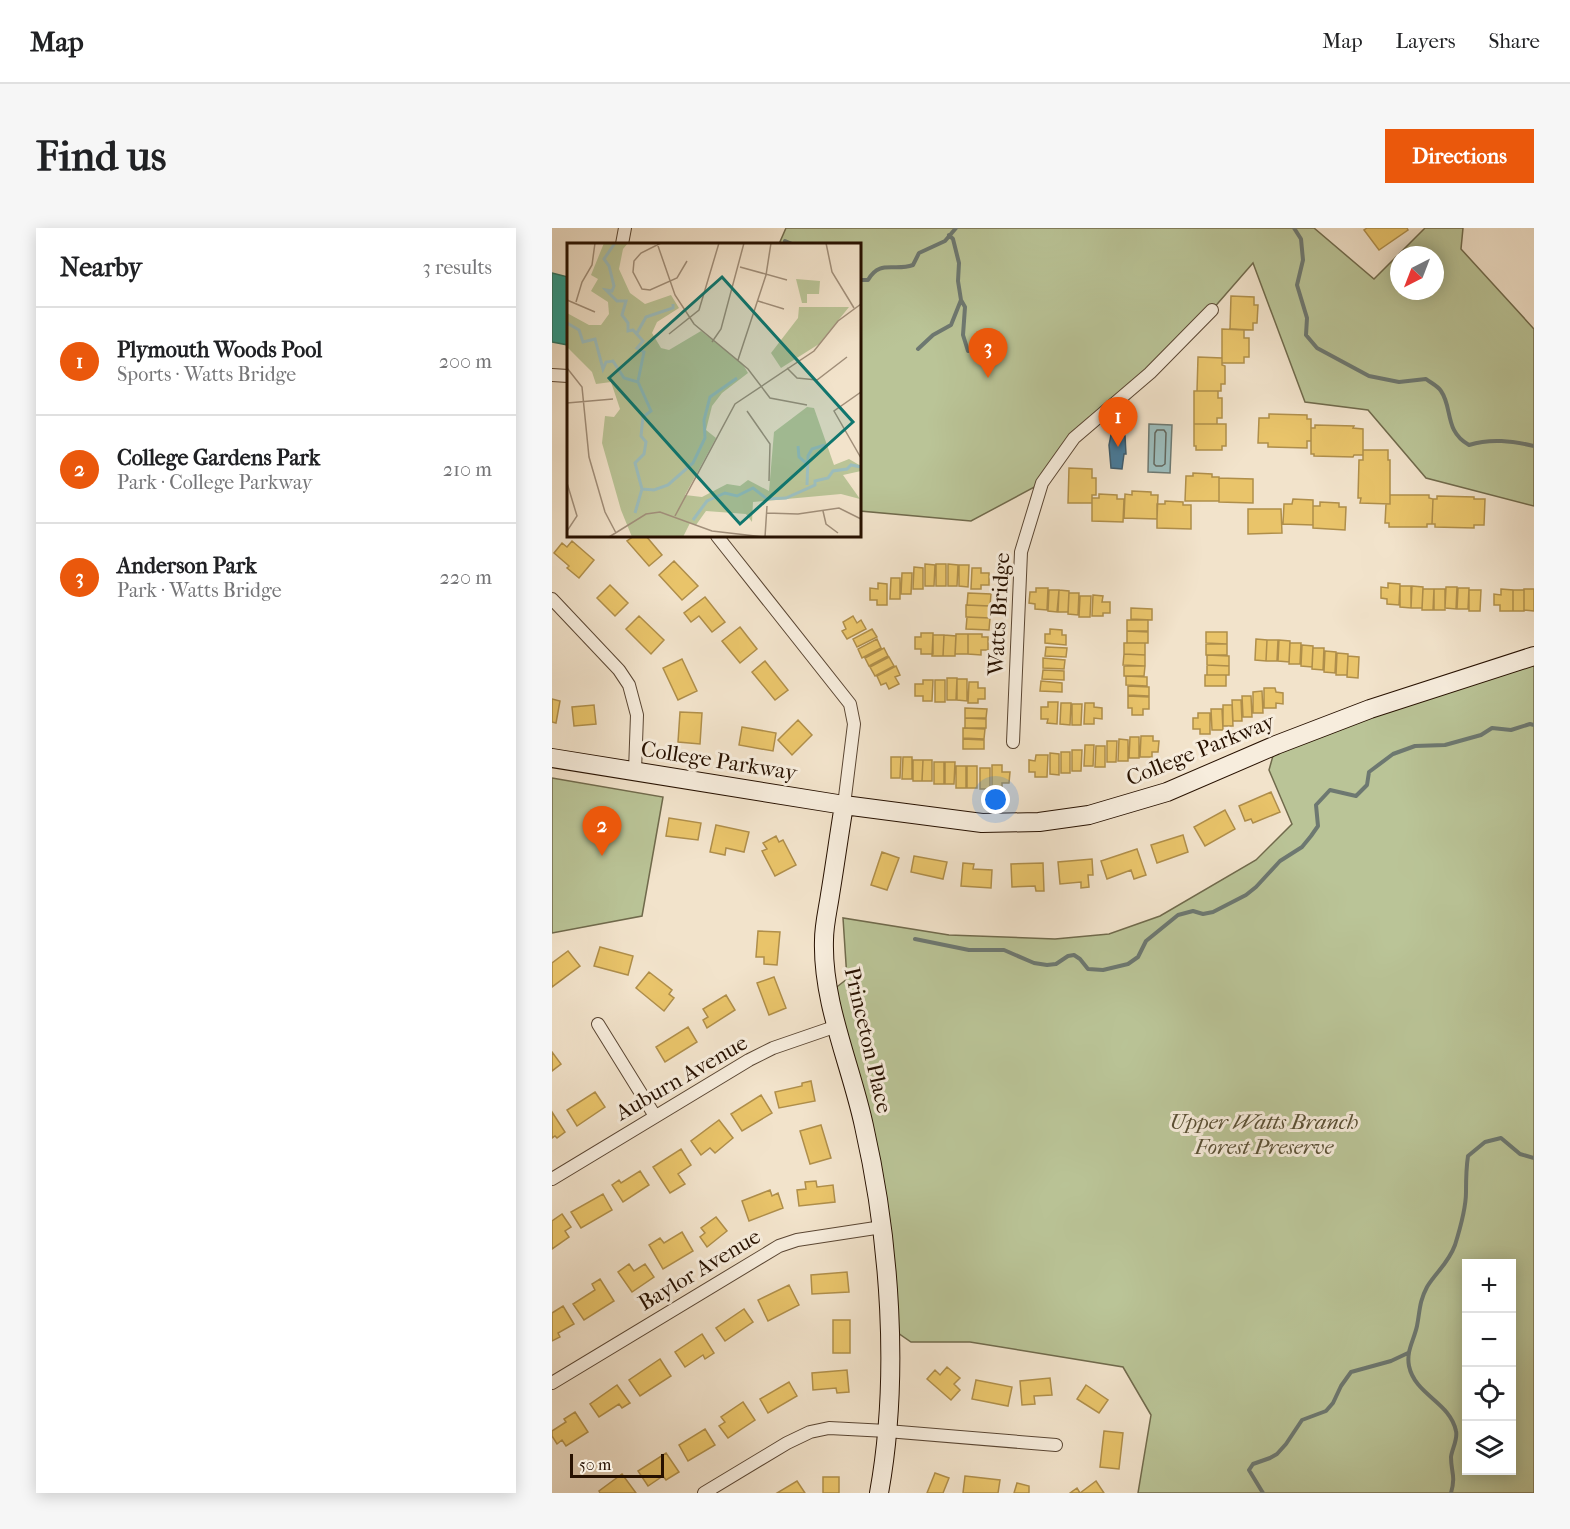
<!DOCTYPE html>
<meta charset="utf-8">
<style>
body{margin:0;font-family:"IM FELL French Canon",serif;background:#f6f6f6;color:#202124}
.controls{position:absolute;right:18px;bottom:18px;display:grid;overflow:hidden;border-radius:0px;box-shadow:0 3px 15px #0003}
.controls button{width:54px;height:54px;display:grid;place-items:center;padding:0;border:0;border-bottom:2px solid #e0e0e0;background:#fff;color:#202124;font:30px sans-serif}
.compass{position:absolute;left:838px;top:18px;width:54px;height:54px;border-radius:50%;background:#fff;box-shadow:0 3px 15px #0003;rotate:222deg}
.scale{position:absolute;left:18px;bottom:15px;width:94px;box-sizing:border-box;padding-left:6px;border:3px solid #271100;border-top:0;font-size:16px;line-height:21px;white-space:nowrap;color:#271100;-webkit-text-stroke:4px #f7eddd;paint-order:stroke}
.you{position:absolute;left:444px;top:572px;width:21px;height:21px;margin:-15px;border:4px solid #fff;border-radius:50%;background:#1a73e8;box-shadow:0 0 0 9px #1a73e833}
.badge{display:grid;place-items:center;width:39px;height:39px;border-radius:50%;background:#ea580c;color:#fff;font-size:20px;font-weight:700}
.pin{position:absolute;translate:-50% -50px;filter:drop-shadow(0 2px 3px #0008)}
.pin::after{content:'';position:absolute;top:32px;width:21px;height:18px;background:inherit;clip-path:polygon(0 0,100% 0,50% 100%)}
.list{margin:0;padding:0;list-style:none}
h2{display:flex;justify-content:space-between;align-items:center;height:78px;margin:0;padding:0 24px;font-size:26px}
h2 small{font-size:20px;font-weight:400;color:#757577}
.list li{display:grid;grid-template-columns:39px 1fr auto;gap:18px;align-items:center;box-sizing:border-box;height:108px;padding:0 24px;border-top:2px solid #e0e0e0}
.list b{display:block;font-size:22px;white-space:nowrap}
.list p{margin:0;font-size:20px;white-space:nowrap;color:#757577}
.list em{font-size:20px;font-style:normal;color:#757577}
.icon{flex:none;width:33px;height:33px;fill:none;stroke:currentColor;stroke-width:2;stroke-linecap:round;stroke-linejoin:round}
.map{position:relative;flex:none;width:982px;height:1265px;overflow:hidden;border-radius:0px}
header{display:flex;align-items:center;gap:36px;box-sizing:border-box;height:84px;padding:0 30px;background:#fff;border-bottom:2px solid #e0e0e0}
header strong{font-size:28px}
nav{display:flex;gap:33px;margin-inline-start:auto;font-size:21px}
.intro{display:flex;align-items:center;justify-content:space-between;box-sizing:border-box;height:144px;padding:0 36px}
h1{margin:0;font-size:42px}
.button{padding:15px 27px;border-radius:0px;background:#ea580c;color:#fff;font-size:21px;font-weight:700}
main{display:flex;gap:36px;padding:0 36px}
aside{flex:1;background:#fff;border-radius:0px;box-shadow:0 3px 15px #0003}
.map>svg:first-child{display:block}
.green{fill:#bac497;stroke:#706a4c;stroke-width:1.5;fill-rule:evenodd}
.water{fill:#9cbdbd;stroke:#6d7871;stroke-width:1.5}
.homes{fill:#e9c46a;stroke:#af8e4a;stroke-width:1.5}
.schools{fill:#2a9d8f;stroke:#297364;stroke-width:1.5}
.public{fill:#457b9d;stroke:#3c5b6e;stroke-width:1.5}
.lines{fill:none;stroke-linecap:round;stroke-linejoin:round}
.shore{stroke:#62675e;stroke-width:1.5}
.stream{stroke:#6d7871;stroke-width:4}
.street-casing{stroke:#5a4633;stroke-width:14}
.secondary-casing{stroke:#271100;stroke-width:20}
.street{stroke:#f7eddd;stroke-width:12}
.secondary{stroke:#f7eddd;stroke-width:18}
.labels{text-anchor:middle;stroke-width:6;stroke-linejoin:round;paint-order:stroke}
.street-label{font-size:22px;fill:#271100;stroke:#f7eddd}
.park-label{font-size:22px;font-style:italic;fill:#5a5035;stroke:#f7eddd}
.inset-river{fill:none;stroke:#9cbdbd;stroke-width:3}
.inset-road{fill:none;stroke:#a18f7a;stroke-width:1.5}
.view{fill:#0f766e;fill-opacity:0.15;stroke:#0f766e;stroke-width:3}
.inset-edge{fill:none;stroke:#271100;stroke-width:3}
</style>
<header>
<strong>Map</strong>
<nav><a>Map</a><a>Layers</a><a>Share</a></nav>
</header>
<div class="intro"><h1>Find us</h1><a class="button">Directions</a></div>
<main>
<aside>
<h2>Nearby<small>3 results</small></h2>
<ul class="list">
<li><span class="badge">1</span><div><b>Plymouth Woods Pool</b><p>Sports · Watts Bridge</p></div><em>200 m</em></li>
<li><span class="badge">2</span><div><b>College Gardens Park</b><p>Park · College Parkway</p></div><em>210 m</em></li>
<li><span class="badge">3</span><div><b>Anderson Park</b><p>Park · Watts Bridge</p></div><em>220 m</em></li>
</ul>
</aside>
<div class="map">
<svg width="982" height="1265" viewBox="0 0 982 1265">
<rect width="100%" height="100%" fill="#f2e3cb"/>
<filter id="stains"><feTurbulence type="fractalNoise" baseFrequency=".00333" numOctaves="4"/><feColorMatrix values="0 0 0 0 .2 0 0 0 0 .09 0 0 0 0 .02 0 0 0 .5 -.17"/></filter>
<radialGradient id="worn" r=".72"><stop offset=".6" stop-color="#630" stop-opacity="0"/><stop offset="1" stop-color="#630" stop-opacity=".3"/></radialGradient>
<path class="green" d="M234,0h528l60,51 51,-51h38l-2,21 73,80v177l-108,-28 -58,-68 -63,-8 -52,-139 -41,47 -138,128 -32,45 -71,38 -111,-10v-267h-81zM847,27h36v36h-36z
M982,428v837h-396l13,-78 -28,-48 -153,-25h-59l-23,-16 -1,-56 -58,-277 18,-14 -4,-61 106,17 106,4 54,-5 51,-18 96,-56 36,-36 -23,-54 7,-25zM915,1036h45v206h-45z
M0,550l111,19 -21,119 -90,17z"/>
<path class="water" d="M597,196l23,1 -2,48 -22,-1z"/>
<path class="homes" d="M815,0h40l1,2 -29,20 -15,-20z
M679,68l23,1v8h4l-1,18h-4v7l-23,-1z
M670,101l22,1v8h5v19h-5v6h-22z
M646,129l24,1v7l3,1v18h-4v7h-24z
M642,163h24v7h4v20h-5v6h-23z
M717,186l38,1v4h4v22h-4v7l-39,-1v-4h-10l1,-25h10z
M642,196h32v22h-4v4h-26v-4h-2z
M763,197l39,1 -1,2 10,1v26h-9l-1,2 -39,-1v-2h-3v-26h4z
M811,222h25v10h2v44l-30,-1 1,-5h-3l1,-38h4z
M517,240l23,1v9h4v17h-4v8h-24z
M641,245l19,1v3h7v24h-34l1,-25h7z
M667,250l34,1v24l-34,-1z
M580,263l19,1v3h7l-1,24 -33,-1 1,-24 7,1z
M547,266l18,1v4h7l-1,23 -31,-1v-23h7z
M838,267h39v3l4,1 -1,25h-5v3h-38v-4h-4l1,-19h4z
M885,268l37,1v2h11l-1,26h-10v3l-39,-1v-3h-3l1,-25h4z
M741,271l20,1v25l-30,-1 1,-20h8z
M613,273l18,1v3h8v24l-34,-1v-24h8z
M768,274l19,1v4h7l-1,23 -32,-2v-22h7z
M696,281h33l1,24 -34,1z
M82,308h12l16,19 -13,11 -22,-25z
M20,313l22,19 -15,18 -12,-10 2,-2 -15,-13 8,-10 5,4z
M122,333l24,25 -16,14 -23,-25z
M373,336l10,1 -1,21h-9z
M384,336h10v22h-10z
M396,336l10,1 -1,21h-9z
M407,337h10l-1,22 -9,-1z
M362,339l9,1v21h-10z
M420,340h9v5h8v12h-8v4h-10z
M350,345h10l-1,21h-10z
M339,350h9v21h-10z
M326,355l9,1v21h-10v-5h-7v-12l8,1z
M836,355l12,1 -1,21 -12,-1v-5l-6,-1v-11l7,1z
M58,357l18,18 -13,13 -18,-18z
M848,358h11v22l-11,-1z
M860,358l11,1 -1,21h-11z
M894,359h11l-1,22 -11,-1z
M484,360h12l-1,22 -12,-1v-5l-6,-1 1,-11h6z
M906,360h11l-1,21h-11z
M871,361h11l-1,21h-11z
M882,361h11v21h-11z
M949,361l12,1v21h-13v-6h-6v-11l7,1z
M972,361h10v22l-10,-1z
M497,362h10l-2,22 -9,-1z
M507,362l10,1 -1,21h-10z
M917,362h12l-1,21h-11z
M961,362h11v21h-11z
M416,365l23,1 -1,12 -23,-1z
M517,365h10l-1,22 -10,-1z
M541,367l10,1 -1,6h8v11h-7v3h-11z
M528,368h11l-1,21h-11z
M153,369l20,25 -13,10 -13,-16 -8,6 -7,-9z
M414,377l23,1v12l-23,-1z
M579,380l21,1v11l-21,-1z
M87,388l25,24 -13,14 -25,-25z
M301,388l4,7 4,-3 5,9 -19,10 -5,-8 4,-2 -3,-7z
M415,389l23,1 -1,12 -23,-1z
M575,392h21v11h-21z
M188,399l17,22 -17,14 -18,-22z
M320,401l5,8 -20,10 -4,-8z
M498,401l12,1v5h4v10l-21,-2v-9h5z
M575,403l21,1v11h-21z
M654,404h21v12l-21,-1z
M369,405h12v21h-12v-5h-6v-12h6z
M404,406h12v20h-13z
M416,406h14v3h6v13h-7v5l-13,-1z
M381,407h11l-1,21h-11z
M392,407l12,1 -1,20h-12z
M325,411l4,9 -19,10 -4,-9z
M704,411l11,1 -1,21 -11,-1z
M715,412h11l-1,21h-11z
M727,412l11,1 -1,21 -11,-1z
M572,415h21v12l-21,-1z
M738,415h11l-1,21h-11z
M654,416h21v11h-21z
M750,417l11,1 -1,21 -11,-1z
M494,419l21,1 -1,9 -21,-1z
M332,420l4,8 -19,10 -4,-8z
M761,420h11l-1,22 -11,-1z
M773,423l11,1 -1,21 -11,-1z
M785,425l11,1 -1,21h-11z
M572,426l21,1v11l-22,-1z
M655,427l22,1v10l-22,-1z
M796,428l11,1 -1,21 -11,-1z
M337,429l5,9 -19,10 -5,-9z
M491,430l22,2 -1,9 -21,-1z
M130,431l15,32 -19,9 -15,-32z
M213,433l23,29 -13,10 -23,-28z
M655,437l22,1v9h-22z
M344,438l4,9 -5,2 4,7 -10,5 -3,-6 -5,2 -4,-9z
M572,438h21l-1,10h-20z
M491,442l21,1v9l-22,-1z
M653,447h21v11h-21z
M574,448l21,1v9l-21,-1z
M395,450h10l-1,22h-9z
M405,451h10v22l-10,-1z
M371,452h10l-1,21h-9v-5h-8v-12h8z
M383,452h10v22h-10z
M489,453l21,2v9l-22,-1z
M417,454h9v6h7v11h-7v4h-10z
M576,458l21,1v9l-21,-1z
M712,460h11l1,4 7,1v11l-7,-1v5h-12z
M710,463l1,22h-10v-21z
M576,468l21,1v12h-6v6h-11v-7h-4z
M690,468h9l1,21h-9z
M0,471l8,2 -4,22 -4,-1z
M680,472h9l1,21h-9z
M496,474h10l-1,22 -10,-1 1,-4h-7v-12h7z
M509,475h10l-1,22 -10,-1z
M533,475h9v4l8,1v11l-8,-1v6h-10z
M520,476h10l-1,21h-9z
M42,477l2,19 -22,2 -2,-19z
M671,477h9l1,21h-10z
M413,480l22,1 -1,9h-21z
M659,481h11l1,21h-11z
M128,484l22,1 -2,31 -22,-2z
M646,485h12v21h-10v-5h-7v-11h5z
M413,490l21,1v9h-21z
M246,492l14,15 -20,20 -14,-15z
M190,499l34,6 -3,18 -34,-6z
M411,500l22,1 -1,10 -21,-1z
M589,508h12v5h6l-1,11h-6v5h-12z
M578,509h9v21h-10z
M411,511l21,1v9h-21z
M567,511l9,1v21h-10z
M555,513h10l-1,21h-9z
M533,517h9l-1,21h-9z
M544,518h9v21h-10z
M520,522h10l-1,21h-9z
M509,524h9v21h-9z
M498,525l9,1v21l-9,-1z
M484,527h12l-1,22h-12v-5h-6v-12l6,1z
M339,529h10l-1,21h-9z
M351,529h9v22h-10z
M361,532h10l-1,21h-9z
M371,532h9v21h-10z
M382,534h10v22h-10z
M393,534h10l-1,22h-9z
M440,537h10v7h8l-1,11h-7v4h-10z
M404,538h10v22h-10z
M415,538h10v22h-10z
M428,540h10v21h-10z
M719,564l9,20 -27,11 -2,-4 -6,2 -6,-15z
M673,582l10,19 -30,17 -11,-19z
M117,590l32,5 -3,17 -32,-4z
M164,597l33,7 -5,20 -18,-4 -1,7 -15,-3z
M631,607l5,17 -31,11 -6,-18z
M224,608l3,6 4,-2 13,25 -21,11 -13,-25 5,-2 -4,-6z
M585,621l9,26 -12,4 -3,-9 -24,9 -6,-18z
M330,624l17,6 -12,32 -16,-5z
M362,628l33,6 -4,17 -32,-7z
M540,631l1,16h-5l1,12 -8,1v-6l-21,2 -2,-22z
M411,635l11,1 -1,5 19,1 -1,18 -30,-2z
M491,635l1,28h-8l-1,-5 -23,1 -1,-23z
M206,703l22,1 -3,33 -13,-1v-7h-8z
M48,719l33,9 -5,19 -34,-9z
M16,723l12,15 -28,21v-24z
M97,744l23,18 -3,4 5,4 -10,13 -28,-23z
M222,749l12,31 -17,7 -12,-32z
M174,767l9,15 -28,18 -4,-8 5,-3 -5,-8z
M136,799l9,15 -32,20 -9,-15z
M0,824l9,12 -9,7z
M259,853l4,20 -36,7 -4,-16 27,-6v-3z
M43,864l10,15 -28,19 -10,-16z
M209,867l11,18 -30,18 -11,-17z
M0,884l13,20 -8,6 -2,-2 -3,2z
M167,892l14,18 -18,15 -5,-5 -9,7 -10,-14z
M269,897l10,33 -21,6 -10,-33z
M129,921l10,16 -13,9 7,10 -15,9 -17,-26z
M88,943l9,14 -26,17 -11,-17 7,-5 2,3z
M264,953l1,6 16,-2 2,17 -36,4 -2,-16 9,-1 -1,-7z
M218,962l2,6 6,-3 5,15 -34,13 -7,-20z
M51,966l9,16 -31,18 -10,-16z
M10,986l9,13 -6,4 4,6 -17,12v-28z
M164,989l11,14 -20,16 -7,-10 5,-4 -4,-5z
M130,1004l11,19 -30,18 -14,-24 11,-7 4,5z
M77,1036l5,7 11,-7 9,13 -22,15 -14,-20z
M295,1044l2,20 -37,2 -1,-19z
M48,1051l14,22 -30,19 -11,-16 22,-14 -3,-6z
M237,1057l10,20 -31,16 -10,-21z
M11,1078l11,18 -16,9 2,4 -8,4v-28z
M192,1081l9,13 -28,19 -9,-13z
M281,1092h17v33h-17z
M150,1106l12,19 -9,6 -2,-4 -18,12 -10,-15z
M108,1131l11,17 -31,20 -11,-16z
M395,1139l13,11 -6,6 6,6 -9,10 -24,-21 8,-9 5,5z
M295,1142l2,22 -12,1 -1,-5 -23,2 -1,-17z
M498,1150l2,17 -18,1 1,8 -13,1 -2,-24z
M424,1152l36,7 -4,19 -36,-7z
M237,1154l8,14 -29,17 -8,-14z
M65,1157l13,18 -8,5 -3,-4 -20,13 -9,-13z
M534,1157l22,15 -9,13 -22,-14z
M191,1174l12,18 -27,18 -9,-12 6,-4 -4,-5z
M23,1184l13,20 -22,14 -4,-6 -5,4 -5,-8v-5l14,-9 -2,-3z
M153,1201l10,16 -27,16 -9,-16z
M552,1203l19,2 -4,36 -19,-2z
M114,1225l13,19 -13,8 -3,-4 -15,10 -10,-15z
M383,1245l14,5 -6,15h-16z
M70,1246l14,19h-36l-1,-2z
M413,1248l35,4 -2,13h-35z
M271,1249h16v16h-16z
M245,1253l8,12h-28z
M544,1253l8,12h-34l7,-5 3,5z
M465,1255l12,3v7h-15z"/>
<path class="schools" d="M0,45l16,4v68l-16,-3z"/>
<path class="public" d="M560,202h11v6h2l1,18h-2l-2,15 -11,-1 -2,-23z"/>
<g class="lines">
<path class="shore" d="M605,202h7l2,3 -1,31 -3,2h-6l-2,-2 1,-31z"/>
<path class="stream" d="M742,0l7,11 2,21 -6,25 10,33 -1,17 11,13 52,28 30,6 27,-3c5,4 12,7 15,12 12,17 3,40 28,54 22,-7 43,-4 65,1
M233,13l7,3
M308,52h8c12,-21 26,-8 45,-15l6,-12 26,-12 11,-13
M409,72l4,7 -2,28 5,16
M366,121l15,-14 18,-10 10,-25 -3,-19 1,-18 -6,-24 -4,-4
M363,711l54,11h35l30,13 13,2 9,-1 12,-8 6,-1 6,4 8,10 15,1 25,-6 10,-7 8,-16 32,-26 15,-4 10,3 10,-2 33,-17 10,-8 24,-26 22,-14 9,-11 7,-10 -2,-21 14,-15 26,6 11,-11 2,-13 24,-18 22,-8 30,-1 36,-10 11,-7 19,2 19,-6 4,1
M711,1265l-14,-23 4,-6 17,-6 7,-4 9,-10 16,-24 24,-9 7,-8 8,-17 10,-14 40,-11 17,-8
M899,1265c5,-18 0,-20 0,-36 1,-8 7,-18 5,-26 -6,-29 -41,-36 -47,-65 -3,-15 5,-26 8,-40 3,-15 2,-24 10,-39 9,-15 21,-23 28,-42 5,-16 11,-36 11,-53 0,-13 0,-23 2,-36l17,-14 16,-4 19,16 14,4"/>
<g class="street-casing">
<path id="street" d="M70,16l3,-16
M0,147l16,1
M165,308l133,168 4,20 -10,81
M0,371l67,71 10,15 8,30 -2,56
M461,514l8,-190 21,-69 32,-45 76,-65 62,-63
M46,796l57,92
M0,951l197,-119 24,-12 64,-22
M0,1155l227,-137 18,-6 85,-13
M152,1265l83,-50 23,-11 19,-4 58,3 169,14"/>
</g>
<g class="secondary-casing">
<path id="secondary" d="M0,530l292,47 138,18 57,-1 50,-7 78,-23 109,-47 94,-36 164,-53
M292,577c-5,30 -9,60 -14,90 -2,14 -6,30 -6,45 -2,63 27,125 40,186 26,115 36,251 15,367"/>
</g>
<use href="#street" class="street"/>
<use href="#secondary" class="secondary"/>
</g>
<g class="labels">
<g class="street-label">
<text transform="translate(446 386) rotate(-87)" y="8">Watts Bridge</text>
<text transform="translate(648 521) rotate(-22)" y="8">College Parkway</text>
<text transform="translate(167 532) rotate(9)" y="8">College Parkway</text>
<text transform="translate(317 812) rotate(77)" y="8">Princeton Place</text>
<text transform="translate(129 849) rotate(-30)" y="8">Auburn Avenue</text>
<text transform="translate(147 1041) rotate(-31)" y="8">Baylor Avenue</text>
</g>
<g class="park-label">
<text x="712" y="901">Upper Watts Branch<tspan x="712" dy="25">Forest Preserve</tspan></text>
</g>
</g>
<g transform="translate(15 15)">
<rect width="294" height="294" fill="#f2e3cb"/>
<path d="M37,0h24l-5,6 -4,20 11,24 15,11 26,-9 8,13 -22,14 -5,11 9,15 8,2 32,-19 41,32 6,10 -26,20 -10,13 -6,24 10,8 -31,57 17,2 25,-13 13,2 8,-6 21,11 5,-59 33,-25 7,1 20,57 15,-6 12,7v5l-18,4 17,24 -19,-5 -88,8 -1,20 -6,-8 -40,-3 -10,14 -6,-2 -7,14h-51l-11,-27 -19,-67 3,-27 9,1 6,-8 -9,-27 -15,2 -4,-12 -25,-25v-34l22,12h12l8,-11 -1,-12 -17,-11 7,-12 -7,-4zM229,36l24,2 -1,13h-12v9h-5zM232,64h50l-30,37 -38,24 -10,-15 27,-35z" fill="#bac497"/>
<path class="inset-river" d="M48,0l-11,16 5,7 5,20 -2,5 -6,-1 11,11h9l-4,14 6,8v8l5,-1 10,11 -6,7 7,4 -6,29M0,80l12,7 4,12 12,-3 8,30 3,-7 7,-1 11,17 14,4 13,29 -8,6 -2,19 5,6 -2,12 -9,9 7,26 -7,24M70,90l9,-16 27,-9v-4M231,203l1,11 7,6M240,242l1,-29 4,-7 13,-4M75,246l12,1 14,-5 25,-22 12,-25 -1,-18 6,-23 27,-19M126,277l14,-19 18,-8 12,3 16,-8 14,11 19,-1 29,-13v-4l13,-3 5,-7 14,-2 4,-4 10,2"/>
<path class="inset-road" d="M90,0l18,52 19,29 54,45 22,29 37,7M94,0l-20,10 -7,8 -1,11 9,17 8,1 27,-12 10,-17M259,0l6,29 22,36M173,24l47,13M0,57l28,12M191,58l26,8M9,59l6,-20 10,-17 3,-22M102,91l30,-24 20,-67M145,99l9,-13 23,-86M171,117l28,-85 5,-32M0,125l15,19 7,70 16,55 11,21M220,125l10,10 20,2 30,-23M294,149l-27,19 27,47M0,160l46,-4M180,168l23,33 -1,37M0,240l10,33 -10,15M256,268l3,13 12,9M199,270l32,1 41,-6 22,11M108,273l60,-112 79,-53 24,-30 23,-17M42,294l37,-23 14,-2 52,19 52,6M198,294l2,-31"/>
<path class="view" d="M155,34l131,145 -113,102 -131,-146z"/>
<rect width="294" height="294" class="inset-edge"/>
</g>
<rect width="100%" height="100%" filter="url(#stains)"/>
<rect width="100%" height="100%" fill="url(#worn)"/>
</svg>
<div class="controls">
<button>+</button>
<button>−</button>
<button><svg class="icon" aria-label="locate" viewBox="0 0 24 24"><circle cx="12" cy="12" r="6"/><path d="M12 2v4M12 18v4M2 12h4M18 12h4"/></svg></button>
<button><svg class="icon" aria-label="layers" viewBox="0 0 24 24"><path d="M12 4l9 5-9 5-9-5zM3 14l9 5 9-5"/></svg></button>
</div>
<svg class="compass" viewBox="-18 -18 36 36"><path d="M0-13l5 13h-10z" fill="#e53935"/><path d="M0 13l5-13h-10z" fill="#757577"/></svg>
<div class="scale">50 m</div>
<div class="you"></div>
<div class="pin badge" style="left:566px;top:219px">1</div>
<div class="pin badge" style="left:50px;top:628px">2</div>
<div class="pin badge" style="left:436px;top:150px">3</div>
</div>
</main>
